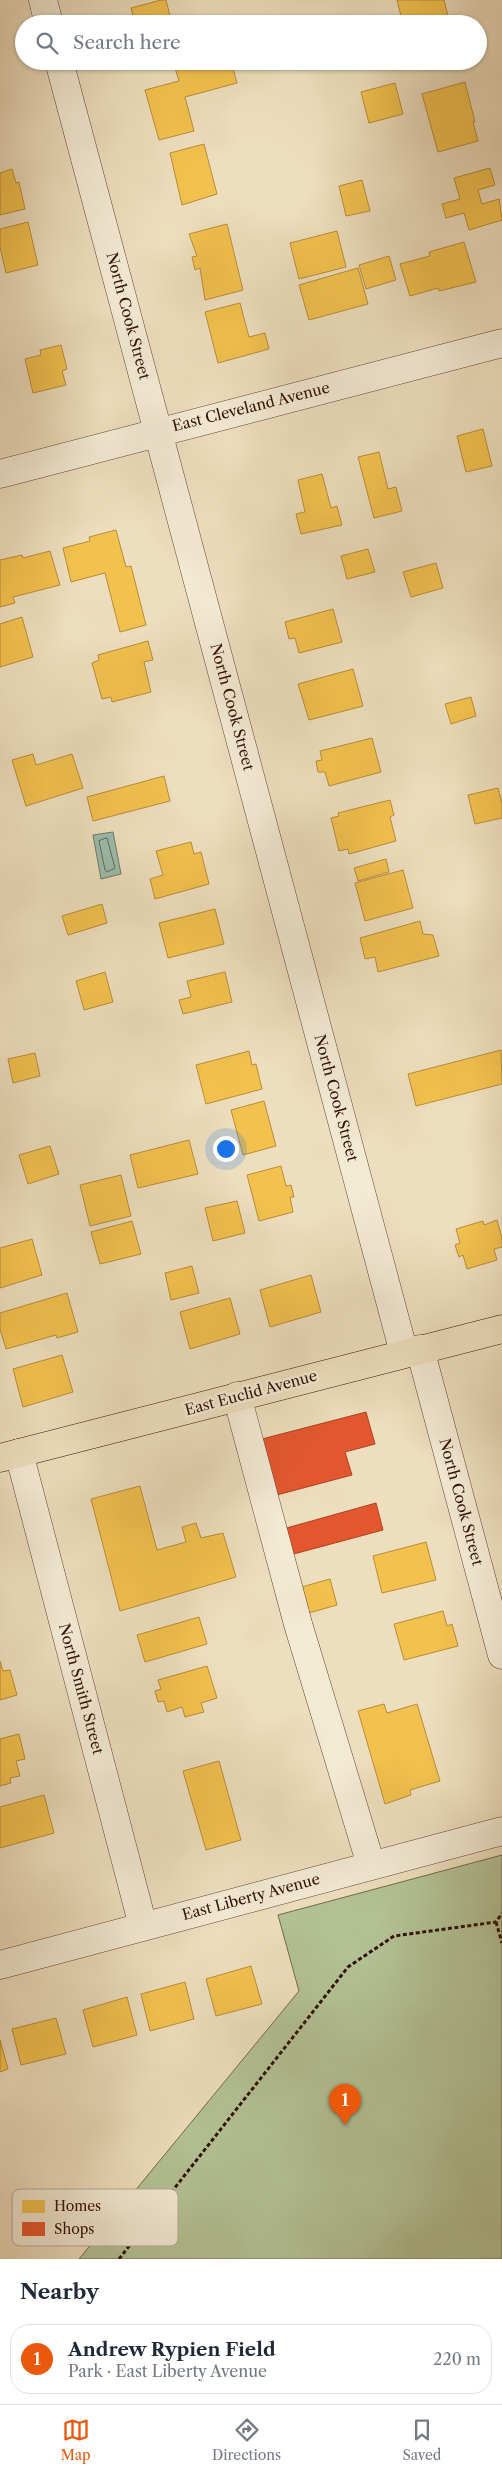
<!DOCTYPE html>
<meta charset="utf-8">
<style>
body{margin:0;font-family:"Libre Caslon Text",serif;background:#f6f6f7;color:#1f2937}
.you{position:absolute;left:225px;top:1148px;width:18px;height:18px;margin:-12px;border:4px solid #fff;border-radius:50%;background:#1a73e8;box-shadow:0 0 0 8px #1a73e833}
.badge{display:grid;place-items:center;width:32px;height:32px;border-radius:50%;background:#ea580c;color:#fff;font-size:16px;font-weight:700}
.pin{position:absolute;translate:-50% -41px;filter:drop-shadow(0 1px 2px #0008)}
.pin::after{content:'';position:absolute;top:26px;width:18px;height:15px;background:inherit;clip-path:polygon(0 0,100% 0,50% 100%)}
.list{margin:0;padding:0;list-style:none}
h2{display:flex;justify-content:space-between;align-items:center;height:65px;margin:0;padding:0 20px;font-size:21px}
h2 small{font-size:16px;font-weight:400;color:#747a83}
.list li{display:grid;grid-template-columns:32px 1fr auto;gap:15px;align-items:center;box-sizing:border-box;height:70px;margin:0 10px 10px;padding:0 10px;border:1px solid #e0e1e3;border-radius:20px}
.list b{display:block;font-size:19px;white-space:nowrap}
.list p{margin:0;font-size:16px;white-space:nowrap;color:#747a83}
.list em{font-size:16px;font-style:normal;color:#747a83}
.icon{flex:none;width:28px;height:28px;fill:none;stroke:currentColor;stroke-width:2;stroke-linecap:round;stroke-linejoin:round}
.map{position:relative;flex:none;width:502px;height:2259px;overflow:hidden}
.search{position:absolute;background:#fff;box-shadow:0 1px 4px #0004;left:15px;right:15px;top:15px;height:55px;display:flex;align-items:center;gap:12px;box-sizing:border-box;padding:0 18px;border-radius:28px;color:#747a83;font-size:19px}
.sheet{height:145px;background:#fff}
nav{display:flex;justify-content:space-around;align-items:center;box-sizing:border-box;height:70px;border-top:1px solid #e0e1e3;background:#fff;font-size:14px;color:#747a83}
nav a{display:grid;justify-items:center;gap:2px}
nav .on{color:#ea580c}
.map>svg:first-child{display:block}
.green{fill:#b3c295;stroke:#726a4c}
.water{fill:#9abcac;stroke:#707869}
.homes{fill:#f2c14e;stroke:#b88c38}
.shops{fill:#e4572e;stroke:#ae4221}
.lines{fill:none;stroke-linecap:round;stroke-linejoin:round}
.shore{stroke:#666658;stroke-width:1}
.minor-casing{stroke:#604432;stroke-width:29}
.major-casing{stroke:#311104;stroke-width:29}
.path{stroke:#311104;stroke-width:3;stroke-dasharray:4 2.5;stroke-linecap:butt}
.minor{stroke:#f3ead4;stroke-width:28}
.major{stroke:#eddebd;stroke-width:28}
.labels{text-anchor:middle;stroke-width:5;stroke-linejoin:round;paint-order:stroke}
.street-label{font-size:15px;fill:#311104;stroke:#f3ead4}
.key{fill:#f3ead4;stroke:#b9a996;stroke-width:1}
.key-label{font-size:14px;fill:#311104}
</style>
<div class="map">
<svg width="502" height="2259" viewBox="0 0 502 2259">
<rect width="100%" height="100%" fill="#eddebd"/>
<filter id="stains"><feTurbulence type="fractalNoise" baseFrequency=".004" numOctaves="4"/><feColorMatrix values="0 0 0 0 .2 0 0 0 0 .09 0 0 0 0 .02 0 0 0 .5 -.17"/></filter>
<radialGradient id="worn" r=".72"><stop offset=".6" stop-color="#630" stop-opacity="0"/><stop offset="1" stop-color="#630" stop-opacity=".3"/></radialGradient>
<path class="green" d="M502,1855v404h-423l220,-268 -21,-76z"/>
<path class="water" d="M113,832l8,42 -20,5 -8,-44z"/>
<path class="homes" d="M161,0h5l6,24h-37l-4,-16z
M397,0h47l6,24h-47z
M201,61h30l6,22 -52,14 9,34 -35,9 -14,-50 34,-9 -4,-13z
M465,82l10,40h-2l5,19 -40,11 -16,-58z
M395,83l8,31 -34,9 -8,-31z
M204,144l13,50 -35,11 -12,-52z
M490,168l5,17 -17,5 4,14 17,-5 3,21 -33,10 -5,-17 -18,5 -4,-14 18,-5 -6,-21z
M12,169l4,14 3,-1 6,27 -25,6v-42z
M362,180l8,31 -24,5 -7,-30z
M28,222l10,43 -32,8 -6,-26v-18z
M227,224l16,66 -38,10 -5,-32 -5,2 -3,-13 5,-1 -8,-22z
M337,231l9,36 -47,12 -9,-36z
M464,242l12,40 -37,9 -1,-3 -28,8 -10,-32 30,-8 -1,-4z
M389,256l7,24 -30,9 -7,-24z
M358,268l10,36 -59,16 -10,-35z
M240,303l9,34 16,-4 4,16 -51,14 -13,-51z
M61,345l6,24 -5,2 4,14 -33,8 -8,-34 16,-4 -1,-5z
M483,429l9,37 -26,6 -9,-36z
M379,452l9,37 8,-2 6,24 -28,7 -16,-61z
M322,474l9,34 6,-2 5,19 -41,9 -5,-20 9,-2 -7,-32z
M116,530l10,37 5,-1 15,59 -26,7 -15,-59 -34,9 -8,-34 27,-7 -1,-4z
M368,549l7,23 -28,7 -6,-23z
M50,551l10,34 -47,12 2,6 -15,4v-47l22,-5 1,3z
M436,563l7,25 -32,9 -8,-25z
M333,609l9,33 -43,11 -4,-15 -6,1 -4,-17z
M22,617l11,40 -33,10v-43z
M148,641l5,19 -9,2 7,30 -39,10 -1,-5 -9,2 -10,-36 7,-3 -1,-5z
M353,669l10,37 -54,14 -11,-36z
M471,697l5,19 -25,8 -6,-20z
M372,738l9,34 -52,14 -4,-14h-7l-2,-11 6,-1 -2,-9z
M33,754l3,11 36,-11 11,34 -57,18 -14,-46z
M164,776l6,25 -77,20 -6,-24z
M498,788l4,15v15l-27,6 -7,-29z
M390,800l4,15 -4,2 6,24 -47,13 -1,-5 -9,2 -8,-33 8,-2 -1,-3z
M191,842l3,12 7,-2 8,32 -54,15 -5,-20 13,-4 -7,-24z
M386,859l3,13 -31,9 -4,-13z
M403,870l10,38 -48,13 -10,-38z
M102,904l5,19 -39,12 -6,-19z
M215,909l9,35 -56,14 -9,-35z
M420,921l3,13 10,1 6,21 -61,16 -3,-15 -10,2 -5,-21z
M105,972l8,30 -29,8 -8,-29z
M225,972l7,30 -49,12 -4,-14 12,-3 -4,-16z
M501,1050l1,34 -86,22 -8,-32z
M249,1051l3,14 4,-1 6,25 -56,15 -10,-39z
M35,1053l5,23 -27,7 -5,-24z
M264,1101l12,45 -33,9 -12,-45z
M189,1140l9,34 -60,14 -8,-33z
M50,1146l9,28 -31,10 -9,-29z
M281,1166l5,20 5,-1 3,12h-4l3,15 -34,9 -12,-46z
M121,1175l10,41 -41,10 -10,-41z
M237,1201l8,32 -32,8 -8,-33z
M497,1220l5,18v9l-8,2 3,11 -30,9 -4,-14 -4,2 -4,-12 5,-2 -4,-14 27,-8 1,4z
M132,1221l9,33 -41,10 -9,-32z
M32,1239l10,36 -42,13v-40z
M192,1266l7,27 -28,7 -6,-27z
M311,1275l10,37 -51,15 -10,-37z
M67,1293l11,39 -21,6 -1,-3 -50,14 -6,-20v-16z
M230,1298l10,36 -50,15 -10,-37z
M62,1355l11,37 -50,15 -10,-38z
M140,1486l17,64 29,-8 -4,-15 14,-4 5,15 22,-5 13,44 -116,34 -29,-112z
M426,1542l10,38 -54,13 -9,-37z
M330,1579l7,26 -32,9 -7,-26z
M443,1611l4,15 5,-2 6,22 -54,14 -10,-36z
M199,1617l8,27 -62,18 -8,-27z
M0,1661l3,10 7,-1 7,25 -17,5z
M207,1666l10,32 -16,5 3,9 -19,5 -3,-10 -15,5 -3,-11 -6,1 -3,-11 6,-2 -3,-9z
M384,1704l3,9 30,-9 23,77 -30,9 1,5 -26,9 -27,-93z
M19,1734l6,25 -9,2 4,15 -10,2 1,5 -11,3v-47z
M219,1761l22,79 -35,10 -23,-79z
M44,1795l10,38 -54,15v-41z
M251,1966l11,38 -46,12 -10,-37z
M185,1982l9,37 -44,12 -9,-37z
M127,1997l10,38 -44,12 -10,-37z
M56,2018l10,36 -45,11 -9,-36z
M0,2040l8,29 -8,3z"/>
<path class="shops" d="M366,1412l9,32 -30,8 7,23 -79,21 -15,-56z
M376,1503l7,27 -93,25 -7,-26z"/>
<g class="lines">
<path class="shore" d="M107,838l8,30 -8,4 -2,-2 -6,-29z"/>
<g class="minor-casing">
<path id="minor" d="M43,0l6,24
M59,61l345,1292
M0,474l502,-131
M420,1349l82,306
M237,1396l61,228 73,241
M19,1453l124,473
M0,1965l502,-134"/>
</g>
<g class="major-casing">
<path id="major" d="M0,1458l502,-129"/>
</g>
<path class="path" d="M496,1922l6,21
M119,2259l229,-292 46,-31 102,-14 6,-9"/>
<use href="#minor" class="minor"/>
<use href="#major" class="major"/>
</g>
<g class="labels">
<g class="street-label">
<text transform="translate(128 316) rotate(75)" y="5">North Cook Street</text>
<text transform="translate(251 407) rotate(-14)" y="5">East Cleveland Avenue</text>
<text transform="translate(232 707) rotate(75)" y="5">North Cook Street</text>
<text transform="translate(336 1098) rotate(75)" y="5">North Cook Street</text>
<text transform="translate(251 1393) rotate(-15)" y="5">East Euclid Avenue</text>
<text transform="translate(461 1502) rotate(75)" y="5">North Cook Street</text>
<text transform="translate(81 1689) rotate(75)" y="5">North Smith Street</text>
<text transform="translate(251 1897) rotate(-15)" y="5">East Liberty Avenue</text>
</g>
</g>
<rect x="12" y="2189" width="166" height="57" rx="8" class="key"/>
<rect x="22" y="2200" width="23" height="13" fill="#f2c14e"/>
<rect x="22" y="2222" width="23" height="14" fill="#e4572e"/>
<g class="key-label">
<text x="54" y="2211">Homes</text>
<text x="54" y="2234">Shops</text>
</g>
<rect width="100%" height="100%" filter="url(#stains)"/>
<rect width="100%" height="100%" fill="url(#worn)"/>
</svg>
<div class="you"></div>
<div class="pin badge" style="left:345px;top:2125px">1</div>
<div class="search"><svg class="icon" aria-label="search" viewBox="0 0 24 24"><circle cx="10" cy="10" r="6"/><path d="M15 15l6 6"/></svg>Search here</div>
</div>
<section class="sheet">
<h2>Nearby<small></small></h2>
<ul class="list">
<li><span class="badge">1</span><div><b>Andrew Rypien Field</b><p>Park · East Liberty Avenue</p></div><em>220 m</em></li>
</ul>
</section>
<nav>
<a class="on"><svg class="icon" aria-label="map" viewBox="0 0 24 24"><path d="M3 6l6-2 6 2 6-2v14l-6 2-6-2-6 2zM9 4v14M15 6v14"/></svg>Map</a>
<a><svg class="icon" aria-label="directions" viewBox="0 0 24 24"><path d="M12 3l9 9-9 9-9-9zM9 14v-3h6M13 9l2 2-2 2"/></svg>Directions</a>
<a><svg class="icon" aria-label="saved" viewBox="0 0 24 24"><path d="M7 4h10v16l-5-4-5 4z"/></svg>Saved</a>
</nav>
